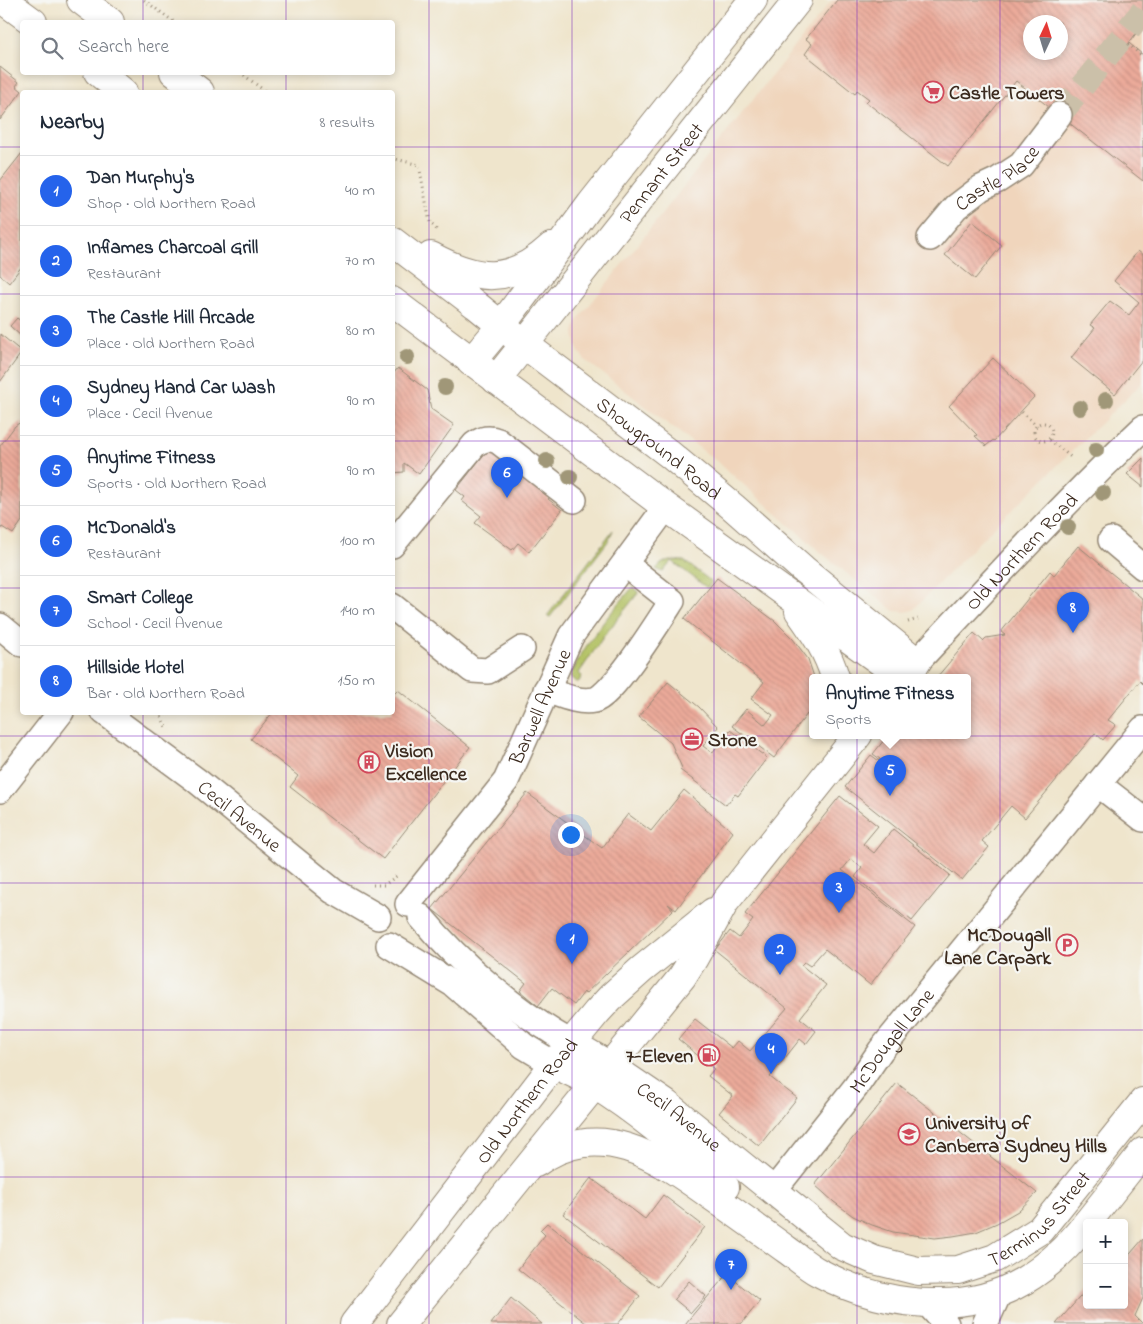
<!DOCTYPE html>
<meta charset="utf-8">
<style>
body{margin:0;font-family:"Indie Flower",sans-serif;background:#f2f2f3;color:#1f2937}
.controls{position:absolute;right:15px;bottom:15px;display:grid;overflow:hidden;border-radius:5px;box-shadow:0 2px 8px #0003}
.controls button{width:45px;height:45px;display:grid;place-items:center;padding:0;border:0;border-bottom:1px solid #e0e1e3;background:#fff;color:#1f2937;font:25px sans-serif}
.compass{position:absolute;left:1023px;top:15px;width:45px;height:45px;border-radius:50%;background:#fff;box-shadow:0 2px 8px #0003;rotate:4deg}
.you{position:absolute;left:570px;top:834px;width:18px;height:18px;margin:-12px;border:4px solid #fff;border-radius:50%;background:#1a73e8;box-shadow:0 0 0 8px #1a73e833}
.badge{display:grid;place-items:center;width:32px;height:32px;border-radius:50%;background:#2563eb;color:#fff;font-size:16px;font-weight:700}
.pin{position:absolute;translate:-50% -41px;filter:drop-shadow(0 1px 2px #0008)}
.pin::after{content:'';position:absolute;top:26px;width:18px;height:15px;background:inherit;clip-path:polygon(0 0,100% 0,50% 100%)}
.popup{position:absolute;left:809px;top:674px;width:162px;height:65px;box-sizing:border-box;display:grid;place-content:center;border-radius:5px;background:#fff;filter:drop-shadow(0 1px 4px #0005);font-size:16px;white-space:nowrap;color:#747a83}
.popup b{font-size:19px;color:#1f2937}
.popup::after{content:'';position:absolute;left:50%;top:100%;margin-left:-10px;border:10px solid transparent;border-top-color:#fff}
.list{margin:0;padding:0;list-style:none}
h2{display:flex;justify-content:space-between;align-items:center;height:65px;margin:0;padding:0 20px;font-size:21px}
h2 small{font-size:16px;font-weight:400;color:#747a83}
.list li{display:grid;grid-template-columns:32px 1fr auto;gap:15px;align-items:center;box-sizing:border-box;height:70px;padding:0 20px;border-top:1px solid #e0e1e3}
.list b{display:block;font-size:19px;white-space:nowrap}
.list p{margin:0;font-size:16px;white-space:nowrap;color:#747a83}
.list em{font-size:16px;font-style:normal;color:#747a83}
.icon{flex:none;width:28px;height:28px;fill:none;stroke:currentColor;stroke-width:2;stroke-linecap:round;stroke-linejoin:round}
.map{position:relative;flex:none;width:1143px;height:1324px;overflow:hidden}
.search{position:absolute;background:#fff;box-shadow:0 2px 8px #0003;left:20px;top:20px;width:375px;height:55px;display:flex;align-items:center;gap:12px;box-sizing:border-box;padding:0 18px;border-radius:5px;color:#747a83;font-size:19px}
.panel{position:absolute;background:#fff;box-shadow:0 2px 8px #0003;left:20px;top:90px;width:375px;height:625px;border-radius:5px}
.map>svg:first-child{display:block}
.built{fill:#f0d5bc;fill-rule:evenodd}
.green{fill:#b2c164;stroke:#767641}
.building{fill:url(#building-back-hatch);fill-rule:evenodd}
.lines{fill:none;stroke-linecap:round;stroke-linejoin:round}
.minor-tunnel{stroke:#cbc0a9;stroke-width:25;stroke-dasharray:25 12;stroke-linecap:butt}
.minor-casing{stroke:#958875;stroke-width:28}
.major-casing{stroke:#958875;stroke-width:30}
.path{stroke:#958875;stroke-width:3;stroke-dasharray:1 4;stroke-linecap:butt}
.minor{stroke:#fff;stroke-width:25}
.major{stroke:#fff;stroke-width:28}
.tree{fill:#a09778}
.grid{fill:none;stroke:#7b2cbf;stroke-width:1;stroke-opacity:0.55}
.labels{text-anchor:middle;stroke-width:4.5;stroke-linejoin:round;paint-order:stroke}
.poi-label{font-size:20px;font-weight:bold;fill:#3b2a1e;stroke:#f6f6f2;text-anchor:start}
.street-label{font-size:20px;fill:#3b2a1e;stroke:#f6f6f2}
</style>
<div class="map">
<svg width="1143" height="1324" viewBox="0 0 1143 1324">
<defs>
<pattern id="building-back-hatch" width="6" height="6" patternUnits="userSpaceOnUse" patternTransform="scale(1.25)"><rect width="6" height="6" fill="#ebaa9a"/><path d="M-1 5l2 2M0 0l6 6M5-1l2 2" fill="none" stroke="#ca9284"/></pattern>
</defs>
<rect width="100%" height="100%" fill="#f6f6f2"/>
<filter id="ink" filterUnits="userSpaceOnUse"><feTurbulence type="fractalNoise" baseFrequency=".02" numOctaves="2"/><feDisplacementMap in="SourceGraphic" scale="10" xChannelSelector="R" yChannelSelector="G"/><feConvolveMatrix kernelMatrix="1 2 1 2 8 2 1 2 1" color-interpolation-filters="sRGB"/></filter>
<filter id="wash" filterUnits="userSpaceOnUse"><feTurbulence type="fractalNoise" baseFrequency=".0096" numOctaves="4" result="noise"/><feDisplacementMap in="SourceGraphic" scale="20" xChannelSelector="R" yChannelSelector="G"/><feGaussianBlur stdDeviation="1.12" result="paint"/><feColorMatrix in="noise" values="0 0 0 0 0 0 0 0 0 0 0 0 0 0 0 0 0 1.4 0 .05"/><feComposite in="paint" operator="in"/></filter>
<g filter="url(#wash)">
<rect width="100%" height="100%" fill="#efe5cc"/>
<path class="built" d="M832,0h311v382l-167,163 -63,65 -7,2 -12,-1 -9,-7 -67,-54 -99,-87 -135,-104 -6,-9 -3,-10 -1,-8 3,-11zM1030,22h30v30h-30z"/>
<path class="green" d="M613,530l-4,10 -59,77 -3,-1z
M669,560l15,1 28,21 -5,6 -35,-27 -9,11 -7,-3 5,-5z
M633,587l6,5 -35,44 -25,37 3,3 -4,7 -8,-6c14,-34 39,-62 63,-90z"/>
<g id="blocks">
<path class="building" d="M837,0h306v24l-14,19 14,12v126l-127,-100 -68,85 -82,-64 3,-3 -12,-9 -2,4 -50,-40 7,-10 -6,-5zM1030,22h30v30h-30z
M0,67l19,15 -3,4 6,5 -22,29z
M22,153v113l-13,17 -9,-8v-94z
M972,221l30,24 -27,34 -30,-24z
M1138,251l5,4v104l-28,35 -44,-36 24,-30 -5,-3 20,-24 19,14 10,-13 -25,-21z
M17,318l5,4v15l-12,-11z
M0,334l22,18 -22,30z
M993,358l41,39 -40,44 -1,-1 -7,6 -11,-10 2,-1 -28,-29z
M398,368l29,22 4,19 23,16 -35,49 -15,-11v9l-12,1v-98z
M22,421v100l-9,13 -11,-7 -2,3v-84l15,-20z
M492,444l62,47 -6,8 14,11 -33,42 -11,-9 -6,7 -37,-27 6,-7 -19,-15 3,-4 -9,-7z
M1143,458v29l-16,-13z
M1078,546l65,53v85l-3,-3 -32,39 8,5 -13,15 -8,-7 -70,85 -14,-12 -29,35 7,6 -27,33 -117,-93 26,-32 8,6 1,-2 -7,-5 15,-19h80v-58h-31l37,-44 9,8 3,-3 19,-3 -4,-3 49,-61 4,4z
M717,578l58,43 18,18 15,20 6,18h-2l-1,41 -4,-4 -33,44 -42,-32 14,-17 19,16 8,-10 -22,-16 13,-17 -80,-63z
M668,682l31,25 19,20 -15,19 9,7 18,-23 37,28 -29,38 -3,-2 -9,11 -46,-35 2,-2 -11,-25 -32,-26z
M398,690l72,57 -87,112 -93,-72 8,-11 -47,-37 22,-27h119v-16z
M684,790l49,42 -57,78 -8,-6 5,6 -88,84 -1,-2 -10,13 -22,-17 -14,18 -18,-15 6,-8 -94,-74 95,-116 75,55 26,-34 23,17z
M840,796l38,30 -15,18 11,9 19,-24 57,46 -38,46 -5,-4 -1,1 -51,-41 7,-9 -11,-9 -9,11 73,57 -45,58 -45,-36 -15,17 -6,-4 -3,3 25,20 -26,33 16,13 -10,13 -6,-5 -30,38 27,21 -38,48 -40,-33 14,-17 -25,-20 6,-7 -36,-30 17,-20 37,29 6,-7 12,10 37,-43 -72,-58 15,-19 9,7 14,-18 -8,-6z
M897,1083l140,110 -19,18 -21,12 -21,9 -23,4 -18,2 -42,-6 -21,-7 -19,-9 -19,-14 -19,-17z
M591,1178l54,41 18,-24 42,32 -47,60 -95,-73z
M547,1223l93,73 -22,28h-31l-69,-55 27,-34 -5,-5z
M1143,1239v59l-8,18 8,8h-87l31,-35v16h37v-44z
M727,1274l33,27 -19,23h-56z
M689,1281l17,15 -15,17 -17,-14z
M511,1298l31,26h-51z"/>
</g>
</g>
<g filter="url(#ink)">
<use href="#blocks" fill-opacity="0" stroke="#958875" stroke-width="1"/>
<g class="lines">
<path class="minor-tunnel" d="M1059,115l84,-104"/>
<g class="minor-casing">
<g id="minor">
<path id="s1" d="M930,238l26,-31 25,-19 17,-8 23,-15 38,-50"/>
<path d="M1111,540l32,27"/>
<path d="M392,545l83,-101c8,-5 14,-7 23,-3l76,59"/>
<path d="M392,606l80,64 16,1 34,-22"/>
<path d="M0,626l22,18"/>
<path id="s2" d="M917,662c74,-79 147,-159 226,-234"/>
<path d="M546,690c15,5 32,13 48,10 17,-2 67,-82 78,-99l-47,-37"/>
<path id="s3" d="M104,712l92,68 137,111 45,26"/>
<path d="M1098,784l45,35"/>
<path d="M0,790l61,-78"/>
<path id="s4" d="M408,904l98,-123 65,-145 95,-129"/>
<path d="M421,917c40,48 95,95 150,126"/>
<path d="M389,945l64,39 71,62 30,18"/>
<path id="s5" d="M774,1190l81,-102 26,-38 262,-321"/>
<path d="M928,1304l18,20"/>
<path d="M985,1324l14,-31"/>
</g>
</g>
<g class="major-casing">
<g id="major">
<path d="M3,0l30,22"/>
<path d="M81,0l29,22"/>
<path d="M98,72l25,20"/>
<path d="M174,72l26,20"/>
<path id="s6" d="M392,241l84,64 48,39 144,109 65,54 70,62 114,93 -12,15"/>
<path d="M431,256c46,25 79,29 120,-9"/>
<path d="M392,301l274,206 236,170"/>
<path d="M471,362l30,-36 90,-122 162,-204"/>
<path id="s7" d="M496,380l302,-380"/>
<path d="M799,611c15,21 29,41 36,66"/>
<path id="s8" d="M571,1043l39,23 56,38 176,142 32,14 44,11 40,-1 37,-12 45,-28 103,-128"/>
<path d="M554,1064c14,7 29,13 41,21 47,29 88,66 130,102"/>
<path d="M536,1163c64,-46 121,-6 174,32 26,18 52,37 77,55 10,7 20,16 31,22 39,21 78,32 122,31 64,0 109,-32 147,-80"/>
<path d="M1087,1223l56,-71"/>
<path id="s9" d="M354,1324l200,-260 43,-52 14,-15 30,-27 72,-58"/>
<path d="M401,1324l281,-347 12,-19 31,-56 133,-167"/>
</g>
</g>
<path class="path" d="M144,0l30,22
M1128,44l15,13
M240,72l26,20
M392,158l27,7 11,58 8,8
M1022,412l15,14
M1034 432a9 9 0 1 1 18 0a9 9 0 1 1-18 0Z
M1050,440l22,18
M908,622l10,-3
M159,712l7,15
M373,885h11l14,-10"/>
<use href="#minor" class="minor"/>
<use href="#major" class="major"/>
</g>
<g class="tree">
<circle cx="407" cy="357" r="8"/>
<circle cx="445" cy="387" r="8"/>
<circle cx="1106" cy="400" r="8"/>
<circle cx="1080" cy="408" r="8"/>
<circle cx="1096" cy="450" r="8"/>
<circle cx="547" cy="461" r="8"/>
<circle cx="570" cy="477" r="8"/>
<circle cx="1103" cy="493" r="8"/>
<circle cx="1068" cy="527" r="8"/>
</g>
</g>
<path class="grid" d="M143,0v22M286,0v22M429,0v1324M572,0v1324M714,0v1324M857,0v1324M1000,0v1324M143,72v20M286,72v20M0,147h22M392,147h751M0,294h22M392,294h751M0,441h22M392,441h751M0,588h22M392,588h751M143,712v612M286,712v612M0,736h1143M0,883h1143M0,1030h1143M0,1177h1143"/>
<defs>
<g id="supermarket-ring" transform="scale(1.125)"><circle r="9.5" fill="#f6f6f2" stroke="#d1495b" stroke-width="1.5"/><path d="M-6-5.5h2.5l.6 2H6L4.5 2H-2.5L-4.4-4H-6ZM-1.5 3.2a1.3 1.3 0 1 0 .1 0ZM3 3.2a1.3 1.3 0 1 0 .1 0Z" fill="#d1495b"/></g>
<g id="office-ring" transform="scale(1.125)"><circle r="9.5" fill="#f6f6f2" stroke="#d1495b" stroke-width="1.5"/><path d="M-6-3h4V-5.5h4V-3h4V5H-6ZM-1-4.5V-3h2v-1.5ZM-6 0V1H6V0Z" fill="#d1495b"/></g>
<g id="building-ring" transform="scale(1.125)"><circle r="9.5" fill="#f6f6f2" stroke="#d1495b" stroke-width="1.5"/><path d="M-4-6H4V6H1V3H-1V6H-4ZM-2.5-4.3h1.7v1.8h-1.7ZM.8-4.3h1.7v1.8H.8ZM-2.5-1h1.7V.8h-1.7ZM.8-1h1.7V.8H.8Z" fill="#d1495b"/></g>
<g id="parking-ring" transform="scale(1.125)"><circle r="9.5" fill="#f6f6f2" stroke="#d1495b" stroke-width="1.5"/><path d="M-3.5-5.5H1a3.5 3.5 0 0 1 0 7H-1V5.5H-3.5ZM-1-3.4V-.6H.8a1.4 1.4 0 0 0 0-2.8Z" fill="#d1495b"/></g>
<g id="fuel-ring" transform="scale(1.125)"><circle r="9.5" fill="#f6f6f2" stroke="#d1495b" stroke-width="1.5"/><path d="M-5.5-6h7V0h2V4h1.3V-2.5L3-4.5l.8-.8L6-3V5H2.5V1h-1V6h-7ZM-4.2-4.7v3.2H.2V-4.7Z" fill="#d1495b"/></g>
<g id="university-ring" transform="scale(1.125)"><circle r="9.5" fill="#f6f6f2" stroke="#d1495b" stroke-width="1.5"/><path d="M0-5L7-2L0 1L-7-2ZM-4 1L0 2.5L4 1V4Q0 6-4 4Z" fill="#d1495b"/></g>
</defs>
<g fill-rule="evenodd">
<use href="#supermarket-ring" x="933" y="92"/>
<use href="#office-ring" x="692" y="739"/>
<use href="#building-ring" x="369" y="762"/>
<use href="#parking-ring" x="1067" y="945"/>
<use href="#fuel-ring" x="709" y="1055"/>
<use href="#university-ring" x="909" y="1134"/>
</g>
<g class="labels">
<g class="poi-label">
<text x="949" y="99">Castle Towers</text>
<text x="708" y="746">Stone</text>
<text x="385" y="757">Vision<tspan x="385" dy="23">Excellence</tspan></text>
<text x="1051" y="941" text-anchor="end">McDougall<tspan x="1051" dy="23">Lane Carpark</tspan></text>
<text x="693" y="1062" text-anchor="end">7-Eleven</text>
<text x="925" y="1129">University of<tspan x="925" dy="23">Canberra Sydney Hills</tspan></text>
</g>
<g class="street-label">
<text dy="7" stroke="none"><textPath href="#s7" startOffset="265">Pennant Street</textPath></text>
<text dy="7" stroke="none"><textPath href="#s1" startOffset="91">Castle Place</textPath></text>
<text dy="7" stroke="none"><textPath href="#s6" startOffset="338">Showground Road</textPath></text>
<text dy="7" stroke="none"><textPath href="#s2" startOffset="152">Old Northern Road</textPath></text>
<text dy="7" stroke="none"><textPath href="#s4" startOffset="239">Barwell Avenue</textPath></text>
<text dy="7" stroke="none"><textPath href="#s3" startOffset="171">Cecil Avenue</textPath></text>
<text dy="7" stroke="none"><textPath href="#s5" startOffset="190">McDougall Lane</textPath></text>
<text dy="7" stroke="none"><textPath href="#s9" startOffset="282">Old Northern Road</textPath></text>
<text dy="7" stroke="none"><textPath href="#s8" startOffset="131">Cecil Avenue</textPath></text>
<text dy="7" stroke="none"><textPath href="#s8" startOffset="558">Terminus Street</textPath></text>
</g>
</g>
</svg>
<div class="controls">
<button>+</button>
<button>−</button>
</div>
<svg class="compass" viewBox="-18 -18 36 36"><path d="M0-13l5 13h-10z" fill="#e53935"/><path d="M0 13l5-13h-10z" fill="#747a83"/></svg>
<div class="you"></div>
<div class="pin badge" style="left:572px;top:964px">1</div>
<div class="pin badge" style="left:780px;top:975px">2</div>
<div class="pin badge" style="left:839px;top:913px">3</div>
<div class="pin badge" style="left:771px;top:1074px">4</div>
<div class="pin badge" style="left:890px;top:796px">5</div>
<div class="popup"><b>Anytime Fitness</b>Sports</div>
<div class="pin badge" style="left:507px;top:498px">6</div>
<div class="pin badge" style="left:731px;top:1290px">7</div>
<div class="pin badge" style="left:1073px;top:633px">8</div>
<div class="search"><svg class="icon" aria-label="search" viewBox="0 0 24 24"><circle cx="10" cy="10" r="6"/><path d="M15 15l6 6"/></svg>Search here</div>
<section class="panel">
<h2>Nearby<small>8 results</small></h2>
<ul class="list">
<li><span class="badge">1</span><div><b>Dan Murphy's</b><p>Shop · Old Northern Road</p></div><em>40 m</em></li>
<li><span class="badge">2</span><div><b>Inflames Charcoal Grill</b><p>Restaurant</p></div><em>70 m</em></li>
<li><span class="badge">3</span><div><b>The Castle Hill Arcade</b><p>Place · Old Northern Road</p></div><em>80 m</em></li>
<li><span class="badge">4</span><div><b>Sydney Hand Car Wash</b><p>Place · Cecil Avenue</p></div><em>90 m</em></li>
<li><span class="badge">5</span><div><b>Anytime Fitness</b><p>Sports · Old Northern Road</p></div><em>90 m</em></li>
<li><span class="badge">6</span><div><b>McDonald's</b><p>Restaurant</p></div><em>100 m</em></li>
<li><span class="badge">7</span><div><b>Smart College</b><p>School · Cecil Avenue</p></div><em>140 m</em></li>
<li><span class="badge">8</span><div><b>Hillside Hotel</b><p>Bar · Old Northern Road</p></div><em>150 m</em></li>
</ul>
</section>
</div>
